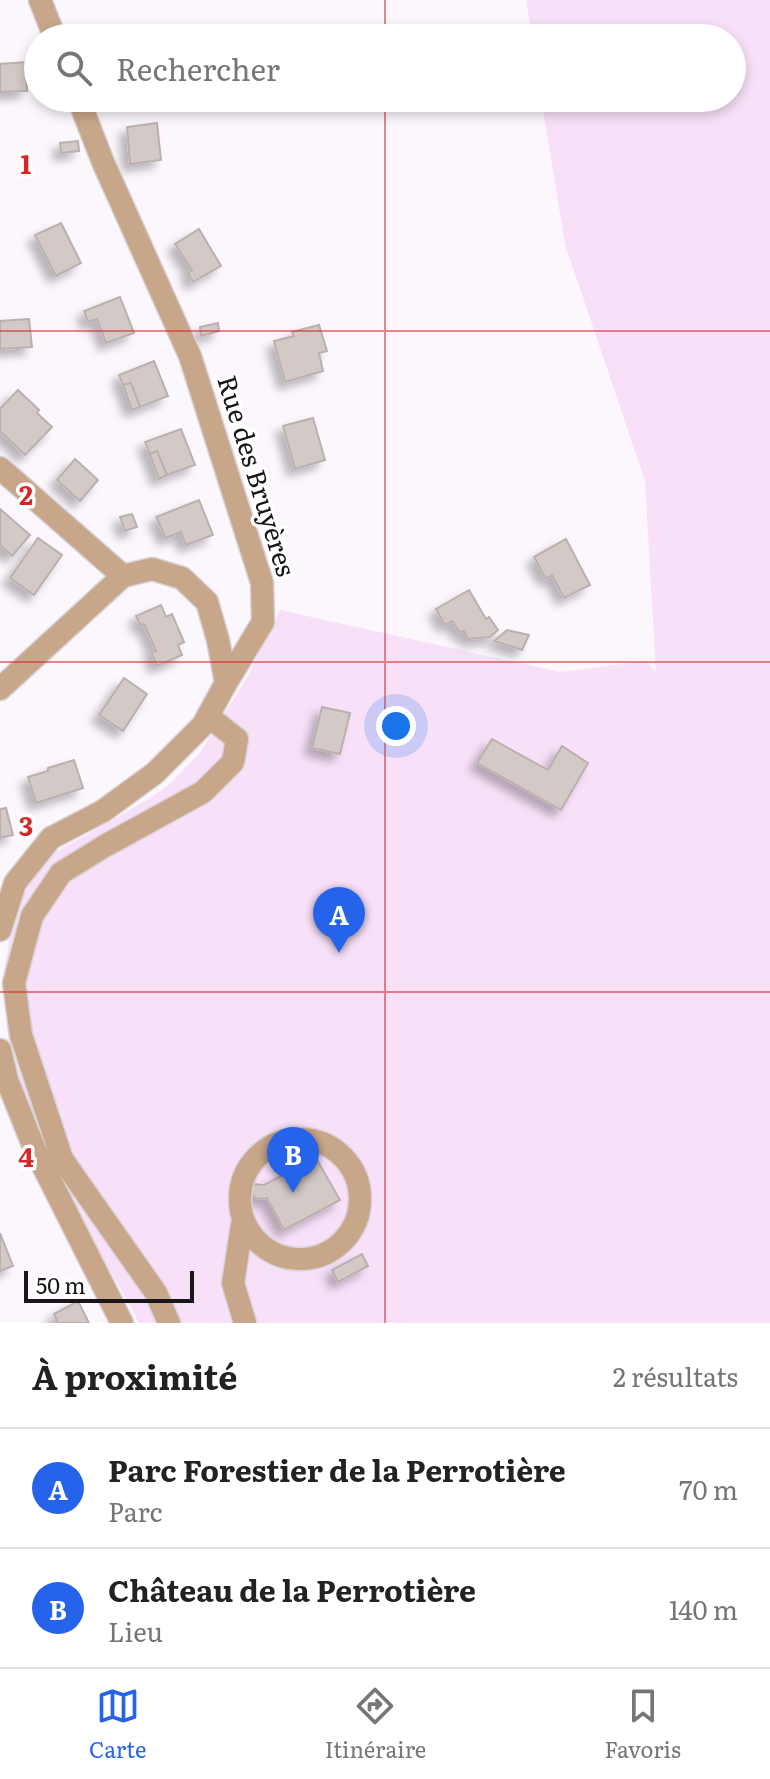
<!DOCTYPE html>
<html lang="fr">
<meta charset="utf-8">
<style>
body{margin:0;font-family:Literata,serif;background:#f6f6f6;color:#222}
.scale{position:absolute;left:24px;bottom:20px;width:170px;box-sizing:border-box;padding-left:8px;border:4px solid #181619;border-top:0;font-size:22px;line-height:28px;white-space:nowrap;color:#181619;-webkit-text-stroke:6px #fff;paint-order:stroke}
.you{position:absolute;left:396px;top:726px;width:28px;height:28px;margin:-20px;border:6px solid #fff;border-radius:50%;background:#1a73e8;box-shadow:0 0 0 12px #1a73e833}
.badge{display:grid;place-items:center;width:52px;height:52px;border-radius:50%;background:#2563eb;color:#fff;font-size:26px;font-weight:700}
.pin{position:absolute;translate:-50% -66px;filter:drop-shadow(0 2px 4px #0008)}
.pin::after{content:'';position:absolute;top:42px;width:28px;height:24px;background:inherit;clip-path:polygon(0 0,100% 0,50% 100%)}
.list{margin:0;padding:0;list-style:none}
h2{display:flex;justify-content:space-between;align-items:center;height:104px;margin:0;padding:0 32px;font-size:34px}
h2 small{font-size:26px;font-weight:400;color:#767676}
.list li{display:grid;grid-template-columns:52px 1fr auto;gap:24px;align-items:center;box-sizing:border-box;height:120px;padding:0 32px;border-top:2px solid #e0e0e0}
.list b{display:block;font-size:30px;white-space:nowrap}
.list p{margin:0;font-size:26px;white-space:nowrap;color:#767676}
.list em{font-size:26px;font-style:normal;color:#767676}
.icon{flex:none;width:44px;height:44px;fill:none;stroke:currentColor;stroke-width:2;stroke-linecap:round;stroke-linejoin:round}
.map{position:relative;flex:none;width:770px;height:1323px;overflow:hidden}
.search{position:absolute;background:#fff;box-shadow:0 4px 12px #0003;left:24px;right:24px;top:24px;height:88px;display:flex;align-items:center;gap:20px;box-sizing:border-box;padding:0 28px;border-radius:44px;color:#767676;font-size:30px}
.sheet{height:344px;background:#fff}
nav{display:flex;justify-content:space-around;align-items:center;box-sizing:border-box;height:112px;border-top:2px solid #e0e0e0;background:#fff;font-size:22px;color:#767676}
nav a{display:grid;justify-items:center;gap:4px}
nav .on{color:#2563eb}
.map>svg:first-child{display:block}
.green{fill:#f7e0f8}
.building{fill:#d3c9c7;stroke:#bab0ae;stroke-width:2;filter:url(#shadow)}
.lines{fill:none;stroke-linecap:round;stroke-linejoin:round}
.minor-casing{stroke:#d8d2d9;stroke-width:25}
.minor{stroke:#c8a689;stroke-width:22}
.grid{fill:none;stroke:#d62828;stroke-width:2;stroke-opacity:0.55}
.labels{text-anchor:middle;stroke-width:7;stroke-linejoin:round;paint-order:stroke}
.street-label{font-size:26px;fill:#181619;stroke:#fff}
.grid-label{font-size:26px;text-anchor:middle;font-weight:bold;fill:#d62828;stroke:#fff;stroke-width:7;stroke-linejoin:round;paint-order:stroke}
</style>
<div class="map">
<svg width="770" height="1323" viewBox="0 0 770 1323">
<defs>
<filter id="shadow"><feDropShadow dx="-7" dy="7" stdDeviation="4" flood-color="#0004"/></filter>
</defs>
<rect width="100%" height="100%" fill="#fcf6fd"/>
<path class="green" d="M526,0h244v1323h-632l-3,-9 -65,-113 -31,-64 -27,-72 -6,-46 -2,-46 6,-39 9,-36 15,-30 15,-12 98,-56 22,-15 31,-32 49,-79 31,-64 280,62 86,-11 10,12 -11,-192 -80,-237 -24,-146h191v-60h-200z"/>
<path class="building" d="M26,62l1,29 -27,1v-28z
M157,123l4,37 -31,4 -3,-37z
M78,141l1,10 -18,2 -1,-10z
M61,223l20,40 -25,13 -21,-41z
M199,229l22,37 -28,16 -5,-9 4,-3 -17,-26z
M120,297l14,36 -28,10 -9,-24 -9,3 -4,-11z
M29,319l3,28 -32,2v-28z
M218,323l1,8 -18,5 -1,-9z
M319,325l8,26 -8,2 4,18 -38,11 -11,-41 20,-5 -2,-4z
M154,361l14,35 -28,11 -9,-24 -8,2 -4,-10z
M131,383l9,24 -8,3 -9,-25z
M18,390l21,20 -2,3 15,14 -27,28 -25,-24v-22z
M313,418l12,42 -30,9 -12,-43z
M181,429l14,36 -28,10 -10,-24 -7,3 -5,-12z
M157,451l10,24 -8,4 -9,-25z
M75,459l23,21 -18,21 -23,-21z
M199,500l14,35 -27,10 -5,-13 -15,6 -10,-21z
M0,509l30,26 -18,21 -12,-11z
M132,514l5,13 -12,4 -5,-14z
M38,538l24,17 -28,40 -24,-17z
M566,539l24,46 -26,13 -12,-23 -6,4 -12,-22z
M469,590l17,29 3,-2 9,13 -8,7 -22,2 -4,-8 -4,2 -8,-12 -7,4 -9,-16z
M161,605l5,12 6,-3 12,28 -6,3 4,10 -25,11 -6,-14 5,-1 -12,-27 -4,1 -4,-9z
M507,630l22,5 -7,15 -28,-9z
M124,678l23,16 -24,37 -24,-16z
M322,707l28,6 -10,41 -28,-6z
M492,739l56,31 14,-24 26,17 -27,47 -84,-47z
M74,760l9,28 -47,15 -8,-26 20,-6v-3z
M6,808l7,27 -13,3v-29z
M316,1158l24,42 -56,30 -17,-32 -9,1 -5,-3 -4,-8 5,-4 10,1z
M0,1233l13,33 -13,5z
M362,1254l6,12 -30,16 -6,-12z
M78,1301l11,22h-31l-4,-9z"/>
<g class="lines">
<g class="minor-casing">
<path id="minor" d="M40,0l15,38
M0,468l123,108
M0,689l123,-113 29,-7 30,9 25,24 11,38 8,43
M0,930l15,-47 36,-45 52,-27 52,-38 48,-48 23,-42 37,-61 -1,-39 -72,-227 -87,-194 -25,-64
M0,1050l7,30 28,70 87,173
M240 1199a60 60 0 1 1 120 0a60 60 0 1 1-120 0Z
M243,1219l-10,64 12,40
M169,1323l-13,-30 -94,-134 -41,-124 -7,-52 18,-67 29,-43 42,-26 100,-55 30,-30 4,-23 -29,-23"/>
</g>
<use href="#minor" class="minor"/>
</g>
<path class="grid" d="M385,0v38M385,98v1225M0,331h770M0,662h770M0,992h770"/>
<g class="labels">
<g class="street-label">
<text transform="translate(256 476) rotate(73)" y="9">Rue des Bruyères</text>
</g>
</g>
<g class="grid-label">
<text x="26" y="174">1</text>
<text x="26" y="505">2</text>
<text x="26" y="836">3</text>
<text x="26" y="1167">4</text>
</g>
</svg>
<div class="scale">50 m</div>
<div class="you"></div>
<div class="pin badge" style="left:339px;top:953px">A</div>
<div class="pin badge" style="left:293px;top:1193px">B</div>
<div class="search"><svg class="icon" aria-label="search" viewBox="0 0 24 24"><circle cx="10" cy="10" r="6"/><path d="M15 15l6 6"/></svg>Rechercher</div>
</div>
<section class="sheet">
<h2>À proximité<small>2 résultats</small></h2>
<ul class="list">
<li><span class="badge">A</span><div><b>Parc Forestier de la Perrotière</b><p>Parc</p></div><em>70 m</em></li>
<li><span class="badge">B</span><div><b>Château de la Perrotière</b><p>Lieu</p></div><em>140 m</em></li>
</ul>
</section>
<nav>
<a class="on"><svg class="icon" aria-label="map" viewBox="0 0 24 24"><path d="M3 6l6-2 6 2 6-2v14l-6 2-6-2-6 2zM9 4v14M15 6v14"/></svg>Carte</a>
<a><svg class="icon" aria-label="directions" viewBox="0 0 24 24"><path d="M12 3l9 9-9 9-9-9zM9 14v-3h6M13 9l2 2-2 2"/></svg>Itinéraire</a>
<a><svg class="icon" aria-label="saved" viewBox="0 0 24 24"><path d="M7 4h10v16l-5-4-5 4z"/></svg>Favoris</a>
</nav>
